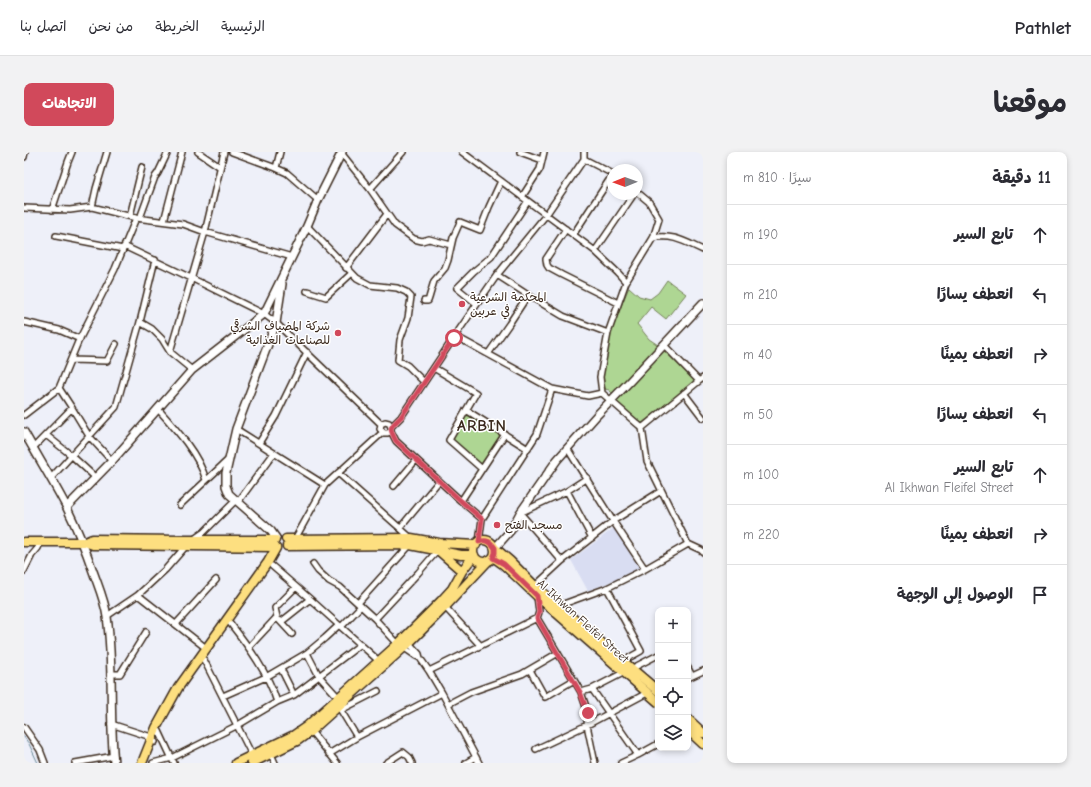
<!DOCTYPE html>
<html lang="ar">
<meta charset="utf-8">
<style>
body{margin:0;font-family:"Comic Neue","Playpen Sans Arabic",sans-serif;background:#f2f2f3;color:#2b2b33;direction:rtl}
.controls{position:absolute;right:12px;bottom:12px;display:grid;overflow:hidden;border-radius:8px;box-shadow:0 2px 6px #0003}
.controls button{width:36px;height:36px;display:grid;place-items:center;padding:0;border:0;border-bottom:1px solid #e1e1e2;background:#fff;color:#2b2b33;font:20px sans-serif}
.compass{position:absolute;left:583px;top:12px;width:36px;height:36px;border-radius:50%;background:#fff;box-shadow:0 2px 6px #0003;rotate:269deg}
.stop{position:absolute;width:12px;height:12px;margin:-9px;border:3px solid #d1495b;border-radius:50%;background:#fff}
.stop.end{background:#d1495b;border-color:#fff;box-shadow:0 1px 4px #0008}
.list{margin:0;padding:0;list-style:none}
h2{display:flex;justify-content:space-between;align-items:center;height:52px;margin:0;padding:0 16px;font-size:17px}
h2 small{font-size:13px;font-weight:400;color:#7c7c81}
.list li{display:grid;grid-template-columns:26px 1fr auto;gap:12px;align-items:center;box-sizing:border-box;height:60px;padding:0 16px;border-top:1px solid #e1e1e2}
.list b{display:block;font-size:15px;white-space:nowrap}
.list p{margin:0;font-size:13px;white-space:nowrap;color:#7c7c81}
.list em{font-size:13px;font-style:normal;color:#7c7c81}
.icon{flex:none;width:22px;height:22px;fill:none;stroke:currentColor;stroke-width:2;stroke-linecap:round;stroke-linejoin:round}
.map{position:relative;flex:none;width:679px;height:611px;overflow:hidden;direction:ltr;border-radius:8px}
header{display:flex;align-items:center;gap:24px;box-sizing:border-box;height:56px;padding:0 20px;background:#fff;border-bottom:1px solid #e1e1e2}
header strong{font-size:19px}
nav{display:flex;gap:22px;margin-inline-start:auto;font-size:14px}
.intro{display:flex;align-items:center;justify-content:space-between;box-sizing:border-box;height:96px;padding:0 24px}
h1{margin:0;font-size:28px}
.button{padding:10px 18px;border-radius:8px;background:#d1495b;color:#fff;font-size:14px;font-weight:700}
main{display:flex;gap:24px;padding:0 24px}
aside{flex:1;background:#fff;border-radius:8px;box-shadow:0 2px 6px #0003}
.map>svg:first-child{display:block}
.built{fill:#d9ddf2}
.green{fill:#aed693;stroke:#748058}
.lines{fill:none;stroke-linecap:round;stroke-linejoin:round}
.stream{stroke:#6c8c9a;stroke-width:1}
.minor-casing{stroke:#3b2a1e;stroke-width:8}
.secondary-casing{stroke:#3b2a1e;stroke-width:10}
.primary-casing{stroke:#3b2a1e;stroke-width:11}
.minor{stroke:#fff;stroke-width:5}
.secondary{stroke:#fff;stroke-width:7}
.primary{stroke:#fddf80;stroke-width:8}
.route{stroke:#d1495b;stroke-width:5}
.poi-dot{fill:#d1495b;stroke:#fff;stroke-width:1.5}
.labels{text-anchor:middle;stroke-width:3;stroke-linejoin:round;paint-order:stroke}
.poi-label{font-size:12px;fill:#3b2a1e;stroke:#fff;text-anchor:start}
.street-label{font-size:12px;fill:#3b2a1e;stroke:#fff}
.district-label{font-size:16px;font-weight:bold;letter-spacing:1px;fill:#3b2a1e;stroke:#fff}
</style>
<header>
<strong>Pathlet</strong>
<nav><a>الرئيسية</a><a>الخريطة</a><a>من نحن</a><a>اتصل بنا</a></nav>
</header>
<div class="intro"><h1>موقعنا</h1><a class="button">الاتجاهات</a></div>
<main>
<aside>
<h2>11 دقيقة<small>سيرًا · 810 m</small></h2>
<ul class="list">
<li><svg class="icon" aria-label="ahead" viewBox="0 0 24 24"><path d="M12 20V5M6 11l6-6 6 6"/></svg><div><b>تابع السير</b></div><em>190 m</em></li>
<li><svg class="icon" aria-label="left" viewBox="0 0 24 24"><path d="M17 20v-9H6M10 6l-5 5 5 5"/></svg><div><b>انعطف يسارًا</b></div><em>210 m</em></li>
<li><svg class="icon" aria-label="right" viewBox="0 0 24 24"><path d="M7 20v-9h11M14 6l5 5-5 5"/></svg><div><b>انعطف يمينًا</b></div><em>40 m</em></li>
<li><svg class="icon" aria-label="left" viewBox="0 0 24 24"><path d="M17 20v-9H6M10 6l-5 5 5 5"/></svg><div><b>انعطف يسارًا</b></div><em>50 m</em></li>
<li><svg class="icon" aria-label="ahead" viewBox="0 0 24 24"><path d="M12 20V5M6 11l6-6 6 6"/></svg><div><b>تابع السير</b><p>Al Ikhwan Fleifel Street</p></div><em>100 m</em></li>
<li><svg class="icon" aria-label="right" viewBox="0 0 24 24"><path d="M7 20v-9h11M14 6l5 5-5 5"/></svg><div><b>انعطف يمينًا</b></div><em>220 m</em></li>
<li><svg class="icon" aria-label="arrive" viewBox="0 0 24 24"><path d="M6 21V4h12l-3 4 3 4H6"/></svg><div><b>الوصول إلى الوجهة</b></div></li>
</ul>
</aside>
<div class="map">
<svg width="679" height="611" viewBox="0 0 679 611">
<rect width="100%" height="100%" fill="#eef0f9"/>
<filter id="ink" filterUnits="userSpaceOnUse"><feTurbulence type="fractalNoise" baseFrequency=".025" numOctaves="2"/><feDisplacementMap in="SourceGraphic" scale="8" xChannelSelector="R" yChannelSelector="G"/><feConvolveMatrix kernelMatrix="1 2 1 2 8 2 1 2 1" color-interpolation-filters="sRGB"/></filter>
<g filter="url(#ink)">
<path class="built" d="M590,376l26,40 -22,11 -30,12 -17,-31z"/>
<path class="green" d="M643,128l19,14 -20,25 -15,-12 -14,17 12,15 9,6 37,36 -53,42 -24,-18 -2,-8 -7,-7 -4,-1 -2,-13 7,-43 19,-46 10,9 11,3 8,-6z
M443,260l36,23 -21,31 -31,-27z"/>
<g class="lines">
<path class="stream" d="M0,585l5,7 9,19"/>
<g class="minor-casing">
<path id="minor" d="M174,0l22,15
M208,0l44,16 11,5 31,27
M438,0l133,99 23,22 8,9
M496,0l22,8
M318,2l28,35 25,36 19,14 8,2 7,-2 22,6
M0,5l1,-5
M560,7l29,15
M252,16l4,-16
M346,37l33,-37
M613,40l12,10 10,17 -6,19
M498,45l18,-28 4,-17
M68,55l4,-18 11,-37
M0,56l46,2 22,-3 44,11 47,6 22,8 87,25
M28,58l16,-48 4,-10
M106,64l12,-49
M116,66l15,-41 3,-4 10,-21
M140,69l18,-69
M283,74l50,52 13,7 27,3 9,4 5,5 -3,21 -8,22 -2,20 10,6 16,16
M542,77l-20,30 1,6 2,3 13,7 56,28
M549,83l40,-61
M32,84l67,13
M100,94l67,32 73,36 12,9 105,101
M679,98c-16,-7 -31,-17 -50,-12l-27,44 -18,51 -8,44 2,16 40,35 5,33 41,83 13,6 2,2
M571,99l39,-57
M322,116l41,-54
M473,123l31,20 35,21 45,17
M283,139l19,6 26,-24
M400,149h4l1,-3 5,-17 11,-13 3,-8 5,-22 7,-16 20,8 9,-23 12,-26
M453,152l-20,-16 17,-17 17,-14 37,-56
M0,170l35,8 21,9
M116,170l12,7 10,10 8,13 22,18
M431,184l97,53 36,7 14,-3
M640,193l35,36
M146,200l35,-120 19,-80
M464,202l21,-30 19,-29
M47,208l36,1 9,-17
M410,216l42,25 -27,47 33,29
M35,236l13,20 17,28 23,25
M660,241l19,25
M134,257c18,20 41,46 48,71
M442,258l62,39
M0,263l35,-27 19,-46 37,-73 21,-51
M367,275l-2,-4 -4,-1 -4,2 -1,5 4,4h4l3,-2v-4l10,-10 54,-81 42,-61 49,-60 38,-56v-7
M618,276l57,-47 4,-3
M212,277l89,56
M367,279l5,10 65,60 21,18 -3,23
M22,283l25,20 25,23
M235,291l17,-27 31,-64
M9,296l39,-40
M543,296l46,73 32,48
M314,321l73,65
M27,326l65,-71 24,-85 15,-62
M370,334l22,-26
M543,339l25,47
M437,349l44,-67
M214,350l36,-49
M156,353l49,-46
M458,367l55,-85 15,-45
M376,376l39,-47
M170,387l10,-7 32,-32
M271,387l30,-54 57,-52
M162,394l-21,24 -27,25 68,53
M538,409l-42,-48 47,-22 20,-13
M289,412l5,7 11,10 11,6 35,32 23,25
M248,414l38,33 70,63
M0,419l8,-16 6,-7 2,-5
M511,434l27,-25 51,-40 48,-30
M583,436l34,63 -18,10
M513,444l2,16 -2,6 44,74 7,21 -1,12 8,38
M334,451l52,-58
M534,454l49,-18 38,-19 43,-25
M421,455l35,38
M83,464l31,-21
M351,467l43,-46 20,-23 1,-1
M255,468l13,14
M257,470l29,-23
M206,471c19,24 38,50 47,79
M152,472l40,-44
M317,475l20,-21
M384,490l11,12 1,4 9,13 13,22 37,70
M225,495l28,-30 -2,-9 21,-21
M379,495l13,9 4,2
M283,501l18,-15 14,-13
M180,508l48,95
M664,516l4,8
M257,517l13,26
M506,518l15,27 29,-17
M405,519l108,-53
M87,522h9l26,-42
M664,526l15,-7
M568,537l46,66 -17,8
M557,540l11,-3 66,-34
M199,544l43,-19 41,-24 12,23 19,21
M424,552l23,-12 51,-18 36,-21
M316,557l17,28
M317,558l37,-19
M87,572l37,12 1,3 6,3
M0,575l16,23 5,13
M286,578l27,33
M135,579l15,32
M512,597l51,-24 60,-32
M247,602l4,9
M305,602l28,-17 85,-44
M614,603l20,-11
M51,611l39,-7
M129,611l19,-5 66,-33 39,-23 17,-7 67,-51
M362,611l17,-11 6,5 3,6
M442,611l10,-6"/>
</g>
<g class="secondary-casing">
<path id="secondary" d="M0,280c14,25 29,49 42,74 11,22 20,45 28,68 5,14 11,28 13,43 7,48 2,98 7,146
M43,355l45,-46 80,-91 72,-56 43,-88 11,-26 24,-48
M252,386l-5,-7 -42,-37 -3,-8v-13l7,-31 3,-13 40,-106 6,-39
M471,396l16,-18 9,-17 37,-53 40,-45 34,-35 72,-77"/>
</g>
<g class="primary-casing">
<path id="primary" d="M262,387l125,-1 28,5 37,2
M251,388h-94l-89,-1 -7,3 8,3 182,2
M449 399a11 11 0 1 1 22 0a11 11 0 1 1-22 0Z
M0,390h61
M263,394l123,-1 51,10h13
M471,396l15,13 25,25 123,105
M415,399l23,20
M469,405l11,8 33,31 121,106
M664,567l15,14
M664,578l15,14
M118,611l14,-35 22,-40 90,-126 8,-14
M212,611l58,-28 13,-9 92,-83 42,-42 11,-12 10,-18 12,-16
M228,611l45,-22 14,-10 98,-88 36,-36 44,-47"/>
</g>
<use href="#minor" class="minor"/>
<use href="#secondary" class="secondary"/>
<use href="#primary" class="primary"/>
</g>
</g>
<g class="lines" filter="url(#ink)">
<path class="route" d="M430,186l-53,79c-11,11 -13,9 -5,24l65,60 21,18 -3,23c8,-3 12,0 16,6v5l-2,5 11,6 33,32 2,16 -2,6 43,74 8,21"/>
</g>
<g class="poi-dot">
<circle cx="438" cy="152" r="4"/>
<circle cx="314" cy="181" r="4"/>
<circle cx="473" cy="373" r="4"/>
</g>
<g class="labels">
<g class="poi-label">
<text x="446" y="149">المحكمة الشرعية<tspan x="446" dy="14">في عربين</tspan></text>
<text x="306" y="178" text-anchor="end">شركة المضياف الشرقي<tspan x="306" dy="14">للصناعات الغذائية</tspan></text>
<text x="481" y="377">مسجد الفتح</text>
</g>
<g class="street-label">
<text transform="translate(559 469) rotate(42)" y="4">Al Ikhwan Fleifel Street</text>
</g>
<g class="district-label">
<text x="458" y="279">ARBIN</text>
</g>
</g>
</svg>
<div class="controls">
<button>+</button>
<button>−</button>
<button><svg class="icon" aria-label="locate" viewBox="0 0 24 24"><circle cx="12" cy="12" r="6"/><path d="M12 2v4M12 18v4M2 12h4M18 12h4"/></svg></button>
<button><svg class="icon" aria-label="layers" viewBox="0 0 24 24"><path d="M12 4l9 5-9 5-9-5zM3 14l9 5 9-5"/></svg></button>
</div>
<svg class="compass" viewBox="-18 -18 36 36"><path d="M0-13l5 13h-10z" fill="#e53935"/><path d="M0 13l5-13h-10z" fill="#7c7c81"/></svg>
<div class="stop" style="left:430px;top:186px"></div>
<div class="stop end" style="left:564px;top:561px"></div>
</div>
</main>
